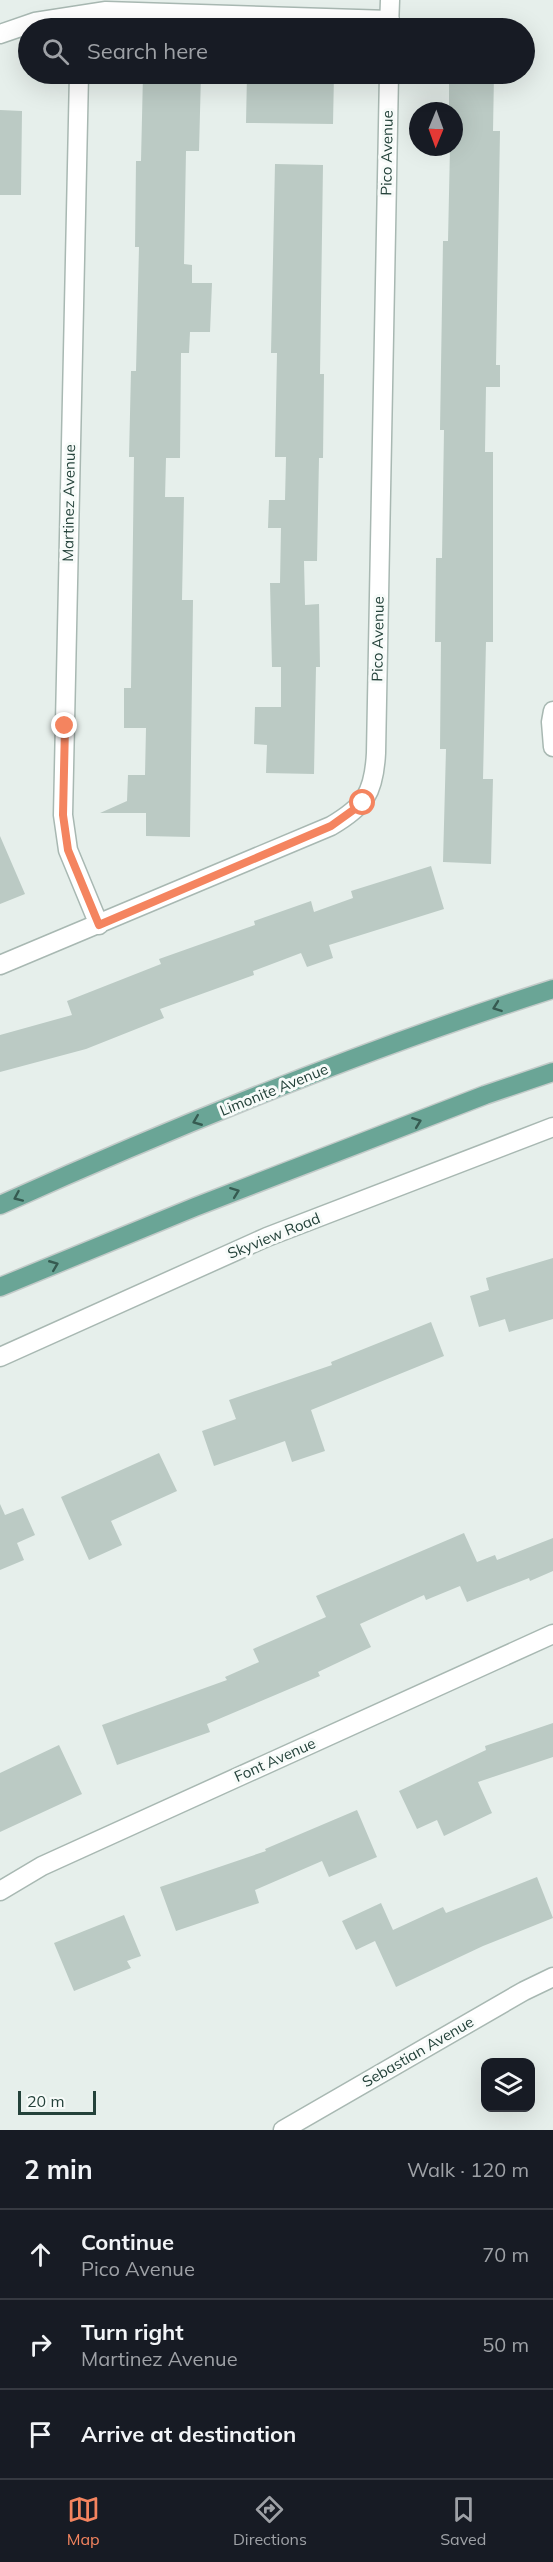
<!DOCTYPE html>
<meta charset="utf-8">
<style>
body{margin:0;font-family:Mulish,sans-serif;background:#20242c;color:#f1f3f6}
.controls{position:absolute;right:18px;bottom:18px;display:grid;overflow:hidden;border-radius:12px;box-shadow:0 6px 24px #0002}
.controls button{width:54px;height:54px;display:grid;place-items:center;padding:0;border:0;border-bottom:2px solid #363941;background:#171b24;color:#f1f3f6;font:30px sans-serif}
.compass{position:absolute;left:409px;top:102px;width:54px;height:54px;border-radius:50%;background:#171b24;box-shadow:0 6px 24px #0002;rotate:181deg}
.scale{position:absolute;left:18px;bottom:15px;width:78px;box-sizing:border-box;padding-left:6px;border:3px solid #24423a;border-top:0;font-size:16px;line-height:21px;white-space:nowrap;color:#24423a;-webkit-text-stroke:4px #f7fbf9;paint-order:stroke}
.stop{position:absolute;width:18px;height:18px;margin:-14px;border:4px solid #f4845f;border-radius:50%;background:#fff}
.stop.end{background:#f4845f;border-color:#fff;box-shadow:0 2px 6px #0008}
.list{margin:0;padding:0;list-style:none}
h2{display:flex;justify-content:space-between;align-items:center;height:78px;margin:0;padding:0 24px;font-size:26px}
h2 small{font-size:20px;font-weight:400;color:#9ea1a6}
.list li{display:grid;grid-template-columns:39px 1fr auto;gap:18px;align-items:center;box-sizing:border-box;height:90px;padding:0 24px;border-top:2px solid #363941}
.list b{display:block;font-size:22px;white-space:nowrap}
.list p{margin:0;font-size:20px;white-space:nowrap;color:#9ea1a6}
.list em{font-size:20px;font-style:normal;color:#9ea1a6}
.icon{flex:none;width:33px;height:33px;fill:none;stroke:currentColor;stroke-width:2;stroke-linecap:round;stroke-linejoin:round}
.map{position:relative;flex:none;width:553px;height:2130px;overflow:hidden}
.search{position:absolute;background:#171b24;box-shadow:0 6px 24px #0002;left:18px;right:18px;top:18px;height:66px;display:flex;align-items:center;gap:15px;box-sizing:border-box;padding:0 21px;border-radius:33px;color:#9ea1a6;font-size:22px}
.sheet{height:348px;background:#171b24}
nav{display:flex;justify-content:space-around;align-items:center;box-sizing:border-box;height:84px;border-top:2px solid #363941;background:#171b24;font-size:16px;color:#9ea1a6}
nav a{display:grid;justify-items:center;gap:3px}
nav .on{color:#f4845f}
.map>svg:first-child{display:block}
.building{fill:#bbcac4}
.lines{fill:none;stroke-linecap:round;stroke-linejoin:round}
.minor-casing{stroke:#a8b8b2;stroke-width:21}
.primary-casing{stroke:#c2cac8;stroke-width:21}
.minor{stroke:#fff;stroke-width:18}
.primary{stroke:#6aa596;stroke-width:18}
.oneway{stroke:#365b51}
.route{stroke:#f4845f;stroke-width:8}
.labels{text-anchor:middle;stroke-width:6;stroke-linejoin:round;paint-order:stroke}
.street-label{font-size:15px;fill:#24423a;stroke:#f7fbf9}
</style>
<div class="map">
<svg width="553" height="2130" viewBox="0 0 553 2130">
<rect width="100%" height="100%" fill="#e6efeb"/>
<path class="building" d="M143,74h58l-2,77h-13l-2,113 8,1v18h20l-2,49h-20l-1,21h-8l-1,105h-14l-1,39h19l-2,103h11l-3,237 -44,-1v-23h-46l27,-12 1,-26h17l1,-47h-22v-40h7l3,-231h-5l2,-86h5l3,-124h-4l1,-86h5z
M247,74h87l-1,50 -87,-1z
M449,74h45l-1,57h7l-4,234h4v22h-14l-1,65h8v190h-7l-3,137h10l-2,85 -48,-2 3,-113h-6l1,-107h-6l1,-84h6l2,-128h-4l3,-189h5l2,-94h4v-36h-5z
M0,110l22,1 -1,84h-21z
M275,164l48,1 -3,209h4l-1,84h-4l-2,103h-13l1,44 14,-1 1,63h-4l-2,107 -48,-1 1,-28 -13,-1 1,-37h26v-40h-9l-2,-84h10l1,-55h-13l1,-28h16l1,-43h-11l2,-104h-6z
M0,836l25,58 -25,10z
M431,866l13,43 -115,36 4,13 -26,9 -6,-14 -48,18 1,4 -94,34 4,9 -78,31 -86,23v-37l72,-20 -5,-14 94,-37 -2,-5 96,-34 -1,-4 57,-20 3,11 39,-14 -2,-7z
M553,1258v61l-44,13 -4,-13 -26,8 -9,-31 19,-6 -3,-12z
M431,1322l13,34 -133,54 14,41 -33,11 -7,-21 -71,25 -12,-35 34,-12 -7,-19 103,-35 -1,-3z
M159,1453l18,38 -66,30 11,24 -33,15 -28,-63z
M0,1504l5,11 18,-7 12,27 -18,8 7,17 -24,10z
M464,1533l13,29 18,-7 2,5 56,-22v33l-23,10 -1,-3 -62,24 -7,-16 -34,14 -2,-5 -64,29 11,23 -53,25 2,4 -113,48 3,8 -93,33 -15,-40 125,-45 -2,-3 34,-15 -6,-13 73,-32 -10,-21z
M553,1723v34l-75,25 14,31 -48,23 -7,-16 -20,9 -18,-38 87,-41 -1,-4z
M59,1745l23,49 -82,38v-59z
M357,1810l20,47 -48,20 -7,-16 -67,29 4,13 -83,28 -16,-44 106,-36 -1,-2z
M537,1877l16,41 -70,28 -87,41 -21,-46 -19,9 -14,-29 39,-18 12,27 50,-23 3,6z
M124,1915l17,41 -14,5 4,7 -57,23 -20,-48z"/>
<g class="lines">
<g class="minor-casing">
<path id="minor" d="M389,28l1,-28
M0,34l35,-12 71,-11 284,9
M79,74l-16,741 5,35 31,75
M553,711l-2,11 2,25
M0,965l331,-139c34,-20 43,-33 45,-73l13,-679
M0,1357l267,-120 286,-110
M0,1891l42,-25 511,-232
M283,2130l241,-139 29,-14"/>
</g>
<g class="primary-casing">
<path id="primary" d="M0,1205c180,-81 365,-156 553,-216
M0,1287l195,-80 290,-112 68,-23"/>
</g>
<use href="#minor" class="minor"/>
<use href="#primary" class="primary"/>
</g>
<defs><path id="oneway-chevron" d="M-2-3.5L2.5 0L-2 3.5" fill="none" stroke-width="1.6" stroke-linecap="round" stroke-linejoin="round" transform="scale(1.5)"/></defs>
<g class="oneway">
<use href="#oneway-chevron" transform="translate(497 1007) rotate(160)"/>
<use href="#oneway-chevron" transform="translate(197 1121) rotate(158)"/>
<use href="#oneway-chevron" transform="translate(417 1122) rotate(-21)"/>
<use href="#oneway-chevron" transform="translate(235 1192) rotate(-21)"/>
<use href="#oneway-chevron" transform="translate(18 1197) rotate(156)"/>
<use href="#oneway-chevron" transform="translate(54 1265) rotate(-22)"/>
</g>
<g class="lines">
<path class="route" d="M65,726l-2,89 5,35 31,75 232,-99 32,-23"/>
</g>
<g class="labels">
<g class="street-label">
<text transform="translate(387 153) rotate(-89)" y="5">Pico Avenue</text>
<text transform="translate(69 503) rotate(-89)" y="5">Martinez Avenue</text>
<text transform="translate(378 639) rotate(-89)" y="5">Pico Avenue</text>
<text transform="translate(274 1090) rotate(-22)" y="5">Limonite Avenue</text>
<text transform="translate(274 1236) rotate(-22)" y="5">Skyview Road</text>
<text transform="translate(275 1760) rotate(-24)" y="5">Font Avenue</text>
<text transform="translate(418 2052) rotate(-30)" y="5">Sebastian Avenue</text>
</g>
</g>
</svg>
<div class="controls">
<button><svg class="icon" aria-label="layers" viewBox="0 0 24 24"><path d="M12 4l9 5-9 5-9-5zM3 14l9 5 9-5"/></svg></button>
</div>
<svg class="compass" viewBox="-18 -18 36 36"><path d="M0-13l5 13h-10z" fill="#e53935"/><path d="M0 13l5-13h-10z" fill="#9ea1a6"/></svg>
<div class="scale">20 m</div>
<div class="stop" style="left:363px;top:803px"></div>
<div class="stop end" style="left:65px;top:726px"></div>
<div class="search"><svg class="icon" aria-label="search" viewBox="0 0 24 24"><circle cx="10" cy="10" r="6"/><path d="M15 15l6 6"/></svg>Search here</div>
</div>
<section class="sheet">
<h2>2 min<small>Walk · 120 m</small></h2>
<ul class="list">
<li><svg class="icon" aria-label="ahead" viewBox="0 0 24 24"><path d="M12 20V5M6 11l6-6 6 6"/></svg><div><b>Continue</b><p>Pico Avenue</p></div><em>70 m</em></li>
<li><svg class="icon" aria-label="right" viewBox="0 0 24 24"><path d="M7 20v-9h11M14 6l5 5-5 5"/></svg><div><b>Turn right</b><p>Martinez Avenue</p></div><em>50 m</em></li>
<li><svg class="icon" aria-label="arrive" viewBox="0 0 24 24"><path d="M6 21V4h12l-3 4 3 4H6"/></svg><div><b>Arrive at destination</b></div></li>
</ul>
</section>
<nav>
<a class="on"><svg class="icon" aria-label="map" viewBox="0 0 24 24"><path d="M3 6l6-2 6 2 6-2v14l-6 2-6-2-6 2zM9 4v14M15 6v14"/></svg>Map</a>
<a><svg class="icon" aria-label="directions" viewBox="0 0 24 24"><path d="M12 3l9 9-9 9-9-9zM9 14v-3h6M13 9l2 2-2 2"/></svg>Directions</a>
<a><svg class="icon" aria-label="saved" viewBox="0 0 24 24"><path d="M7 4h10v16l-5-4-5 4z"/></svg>Saved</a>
</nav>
